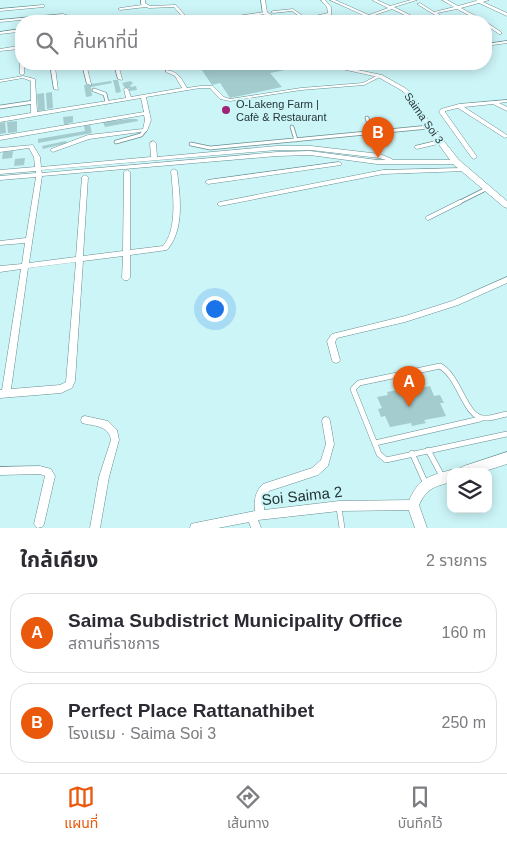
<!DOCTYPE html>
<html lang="th">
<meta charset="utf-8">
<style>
body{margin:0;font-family:Arial,"Noto Sans Thai",sans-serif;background:#f7f7f7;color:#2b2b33}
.controls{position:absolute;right:15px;bottom:15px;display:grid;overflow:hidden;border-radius:10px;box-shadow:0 2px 12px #0003}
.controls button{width:45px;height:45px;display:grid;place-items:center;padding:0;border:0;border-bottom:1px solid #e1e1e2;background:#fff;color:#2b2b33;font:25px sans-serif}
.you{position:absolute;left:214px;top:308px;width:18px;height:18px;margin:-12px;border:4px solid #fff;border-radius:50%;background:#1a73e8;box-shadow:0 0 0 8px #1a73e833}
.badge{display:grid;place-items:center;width:32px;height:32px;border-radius:50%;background:#ea580c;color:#fff;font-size:16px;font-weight:700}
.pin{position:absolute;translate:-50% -41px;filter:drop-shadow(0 1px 2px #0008)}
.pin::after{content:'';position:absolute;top:26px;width:18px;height:15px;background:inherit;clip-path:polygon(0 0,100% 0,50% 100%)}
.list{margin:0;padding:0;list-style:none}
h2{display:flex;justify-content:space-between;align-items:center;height:65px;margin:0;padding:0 20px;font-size:21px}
h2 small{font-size:16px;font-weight:400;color:#7c7c81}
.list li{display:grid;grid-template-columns:32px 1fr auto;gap:15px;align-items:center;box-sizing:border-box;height:80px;margin:0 10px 10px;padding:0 10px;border:1px solid #e1e1e2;border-radius:20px}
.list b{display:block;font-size:19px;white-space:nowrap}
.list p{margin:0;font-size:16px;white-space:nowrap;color:#7c7c81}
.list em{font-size:16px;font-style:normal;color:#7c7c81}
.icon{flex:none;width:28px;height:28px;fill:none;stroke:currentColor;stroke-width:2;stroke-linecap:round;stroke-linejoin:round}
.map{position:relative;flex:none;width:507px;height:528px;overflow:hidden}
.search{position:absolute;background:#fff;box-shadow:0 2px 12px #0003;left:15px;right:15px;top:15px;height:55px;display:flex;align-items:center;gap:12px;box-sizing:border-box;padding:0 18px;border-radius:20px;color:#7c7c81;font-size:19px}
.sheet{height:245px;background:#fff}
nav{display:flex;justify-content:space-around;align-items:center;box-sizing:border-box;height:70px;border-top:1px solid #e1e1e2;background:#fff;font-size:14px;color:#7c7c81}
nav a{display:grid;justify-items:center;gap:2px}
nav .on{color:#ea580c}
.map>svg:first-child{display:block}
.building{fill:#a4cccf}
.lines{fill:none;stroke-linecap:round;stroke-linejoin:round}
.service-far3-casing{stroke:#688e90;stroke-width:3}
.service-far2-casing{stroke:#688e90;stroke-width:4.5}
.service-far1-casing{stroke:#688e90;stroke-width:5}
.service-casing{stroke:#688e90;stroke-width:6}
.minor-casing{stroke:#688e90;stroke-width:1}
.tertiary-casing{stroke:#688e90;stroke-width:1}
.service-far3{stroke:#fff;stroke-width:2.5}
.service-far2{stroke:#fff;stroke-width:3}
.service-far1{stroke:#fff;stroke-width:4}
.service{stroke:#fff;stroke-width:5}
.minor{fill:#fff;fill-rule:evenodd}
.tertiary{fill:#fff;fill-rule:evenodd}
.poi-dot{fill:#a02377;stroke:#ccf5f8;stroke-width:2}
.labels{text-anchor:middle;stroke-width:4;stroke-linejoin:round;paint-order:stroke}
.far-poi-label{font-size:11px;fill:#253536;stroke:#ccf5f8;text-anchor:start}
.far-street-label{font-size:11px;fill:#253536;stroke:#ccf5f8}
.near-street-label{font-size:15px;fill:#253536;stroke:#ccf5f8}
</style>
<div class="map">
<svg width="507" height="528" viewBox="0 0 507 528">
<rect width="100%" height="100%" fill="#ccf5f8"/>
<path class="building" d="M209,64h89l3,3 -31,6 12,14 -52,11 -10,-15 -8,2 -13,-19z
M113,80h5l3,12 -5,1z
M111,81l1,2 -21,4 1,9 -6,1 -2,-12z
M131,81l2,3 -3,1 1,2 5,-1 1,4 -8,1v-3h-4l-3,-5z
M52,92l1,16 -6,1 -1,-16z
M44,93l1,17 -7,1 -1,-17z
M73,116v6l-9,3 -1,-8z
M129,119h8l1,2 -33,6 -2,-5z
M17,121v11l-9,1 -1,-11z
M5,122l1,11 -6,1v-11z
M90,125l2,8 -54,10v-4l47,-8 -1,-5z
M66,141l1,2 -24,6 -1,-3z
M13,151l-1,7 -10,1 1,-7z
M25,158l-1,7 -10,1 1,-7z
M419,386l1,2 10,-2 4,10 6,-1 4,8h-4l6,13 -22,4 2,3 -14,3 -1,-3 -21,4 -5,-11 -4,1 -3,-8 4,-1 -5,-11 11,-2 -1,-3z"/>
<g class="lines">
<g class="service-far3-casing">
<path id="service-far3" d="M244,21l9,-3 19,-1
M305,64l2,1"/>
</g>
<g class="service-far2-casing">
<path id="service-far2" d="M94,90l11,4 2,8
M0,107l34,-5
M367,118l5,15
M292,127l4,13
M116,142l25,-7 4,-5
M191,144l19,4 219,-21
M458,203l28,-14"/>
</g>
<g class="service-far1-casing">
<path id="service-far1" d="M428,218l32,-16"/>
</g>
<g class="service-casing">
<path id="service" d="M507,414c-8,1 -16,5 -23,4 -19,0 -24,-41 -44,-52l-81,17 -6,6 26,65 7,6 121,-26
M375,443l105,-24
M428,450l14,26
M412,453l14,31
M339,508l3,20"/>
</g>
<g class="minor-casing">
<path id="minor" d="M141,0h4v3l5,3 26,-1 14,16h-4l-12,-14 -25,1 -3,-1 -26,3 -2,-1 2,-1 22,-3 -1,-1z
M321,0h4l6,7v8l-32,6h-7l1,-1 9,-2 -10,-7 -19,2 -2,-1 2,-1 20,-2 13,9 22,-5 -1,-6z
M330,0h5l34,15 19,-7 -16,-8h5l13,6 21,-6h6l-23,7 28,14h-5l-25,-12 -20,7 10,5h-5l-8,-4 -19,4h-8l2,-1 21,-4z
M442,0h5l11,6 18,-5 1,-1h12l-6,2 24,11v3l-28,-13 -18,5 24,13h-5l-23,-12 -20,4 12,8h-4l-28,-17 3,-1 14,9 20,-5z
M43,5h1v2l-44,4v-2z
M265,12h1v2l-49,7h-9l2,-1z
M63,14l6,2 3,5h-4l-2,-3 -3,-2 -63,6v-2z
M164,16h2l3,5h-4z
M332,16h2l6,5h-4l-4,-3z
M130,20h8l2,1h-11z
M486,22l15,10v2h-2l-13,-9z
M21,29v26l-2,-1v-5l-19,2v-2l18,-3v-14l-18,2v-2z
M507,41v2l-21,3v-2z
M21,63v1h3v10l-2,1 -2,-1v-10z
M50,64h26l-2,1 -19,2 3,23 -4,-1z
M82,64h4l5,20v1l-4,-1z
M114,64h4l4,15v1l-4,-1z
M166,70c12,1 15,8 21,18l13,-2h13l11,11 6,2 71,-11 62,-5 15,-8 4,1 -18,9 -63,5 -71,11 -10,-2 -10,-11h-10l-54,9 5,23 -4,11 -58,8 -36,13 -3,-2 1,-1 37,-14 55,-6 2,-9 -1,-5 -144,25v-4l144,-24 -3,-14 -141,24v-4l31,-5v-32l-8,-3 -23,4v-2l23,-4 12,3 2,33 89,-14 -2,-9 2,-1 2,1 3,8 51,-9 -7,-12 -9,-4z
M507,100v2l-8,1 8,4v4l-14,-7 -29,3 43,28v2l-2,1 -47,-30 -13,3v1l32,45 -3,2 -2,-1 -33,-46 2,-3 18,-5z
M440,140l2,1v2l-25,6 -3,-2 1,-1z
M153,141l3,2 1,14 120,-11h34l69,8 12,5 1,1h63l3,2 -3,2h-79l-67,-9 -33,1 -235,20 -13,87 47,-6 6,-80 3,-2 3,2 -5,79 40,-5 1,-79 3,-2 3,2v78l33,-4c15,-17 10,-54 8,-75l3,-2 3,2c3,25 8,58 -10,79l-37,5v23l-2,2h-4l-2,-2 1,-22 -40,5 -8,120 -3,7 -11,5 -61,5v-8h2l19,-121 -21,3v-6l22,-2 3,-21 -25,2v-4l26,-3 10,-61 -36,3v-4l36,-3v-2l-36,3v-4l35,-3 -1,-10 -5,-9 -29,4v-4l33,-3 7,12 1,10 110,-10 -1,-14zM277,150h34l68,8 7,2h-9l-67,-9 -33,1 -235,21 -1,-3zM76,262l-10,120 -6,3 -49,4 17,-121z
M339,162l3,2 -1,1 -133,19 -3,-2 3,-2z
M464,168l3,2 -1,1 -83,3 -163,32 -3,-2 3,-2 163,-32z
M507,277v6l-49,22 -53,17 -68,16 -2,4 5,18 -1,2 -3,1 -3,-1 -1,-2 -5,-19 5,-7 73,-18 47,-15z
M85,416l23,5 9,9 2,10 -10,37 -9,51h-10l9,-51 12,-37c-2,-15 -18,-14 -29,-17l-1,-3 1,-3z
M326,417l3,1 1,3 4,23 -6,22 -10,9 -49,16 -4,6 -1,13 75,-9 74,-1 3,2 2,3 -2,3 -3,2 -74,1 -81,9 3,8h-10l-2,-6 -31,6h-28l1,-4 4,-1 60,-12c-1,-11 0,-19 8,-27l49,-16 9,-8 5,-16 -4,-23 1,-3z
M40,466l11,3 4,7 -11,48 -2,3 -5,1 -3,-4 11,-48 -5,-2 -40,1v-8z"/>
</g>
<g class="tertiary-casing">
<path id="tertiary" d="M261,0h4l2,12 14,9h-5l-13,-7z
M319,64h10l53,11 23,13 6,5 21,33 27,34 48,41v7l-3,-1 -51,-43 -27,-37 -19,-32 -6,-5 -23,-13z
M507,452v12l-25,8h-24l2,-4 4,-2z
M451,470l4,2h-4v10c-17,5 -24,6 -32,23l8,23h-12l-8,-23c11,-26 18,-28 44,-35z"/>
</g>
<use href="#service-far3" class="service-far3"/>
<use href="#service-far2" class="service-far2"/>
<use href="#service-far1" class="service-far1"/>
<use href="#service" class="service"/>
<use href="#minor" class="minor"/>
<use href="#tertiary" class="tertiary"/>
</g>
<circle class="poi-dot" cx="226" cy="110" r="5"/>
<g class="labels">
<g class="far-poi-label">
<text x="236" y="108">O-Lakeng Farm |<tspan x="236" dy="13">Cafè &amp; Restaurant</tspan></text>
</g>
<g class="far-street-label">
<text transform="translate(424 118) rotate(55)" y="4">Saima Soi 3</text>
</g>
<g class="near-street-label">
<text transform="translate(302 496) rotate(-6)" y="5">Soi Saima 2</text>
</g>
</g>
</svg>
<div class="controls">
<button><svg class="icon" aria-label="layers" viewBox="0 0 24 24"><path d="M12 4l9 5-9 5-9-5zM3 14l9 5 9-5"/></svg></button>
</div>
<div class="you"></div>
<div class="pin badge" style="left:409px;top:407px">A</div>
<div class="pin badge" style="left:378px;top:158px">B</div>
<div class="search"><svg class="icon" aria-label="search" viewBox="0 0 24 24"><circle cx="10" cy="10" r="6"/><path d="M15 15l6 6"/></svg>ค้นหาที่นี่</div>
</div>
<section class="sheet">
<h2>ใกล้เคียง<small>2 รายการ</small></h2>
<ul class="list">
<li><span class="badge">A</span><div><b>Saima Subdistrict Municipality Office</b><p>สถานที่ราชการ</p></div><em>160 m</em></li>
<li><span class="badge">B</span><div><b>Perfect Place Rattanathibet</b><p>โรงแรม · Saima Soi 3</p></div><em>250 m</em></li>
</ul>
</section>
<nav>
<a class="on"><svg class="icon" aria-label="map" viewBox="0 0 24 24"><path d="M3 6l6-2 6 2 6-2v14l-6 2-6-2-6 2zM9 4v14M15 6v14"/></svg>แผนที่</a>
<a><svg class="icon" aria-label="directions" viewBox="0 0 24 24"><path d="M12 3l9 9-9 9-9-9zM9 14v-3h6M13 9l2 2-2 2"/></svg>เส้นทาง</a>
<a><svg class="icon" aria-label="saved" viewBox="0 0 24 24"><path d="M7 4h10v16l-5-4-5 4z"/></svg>บันทึกไว้</a>
</nav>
